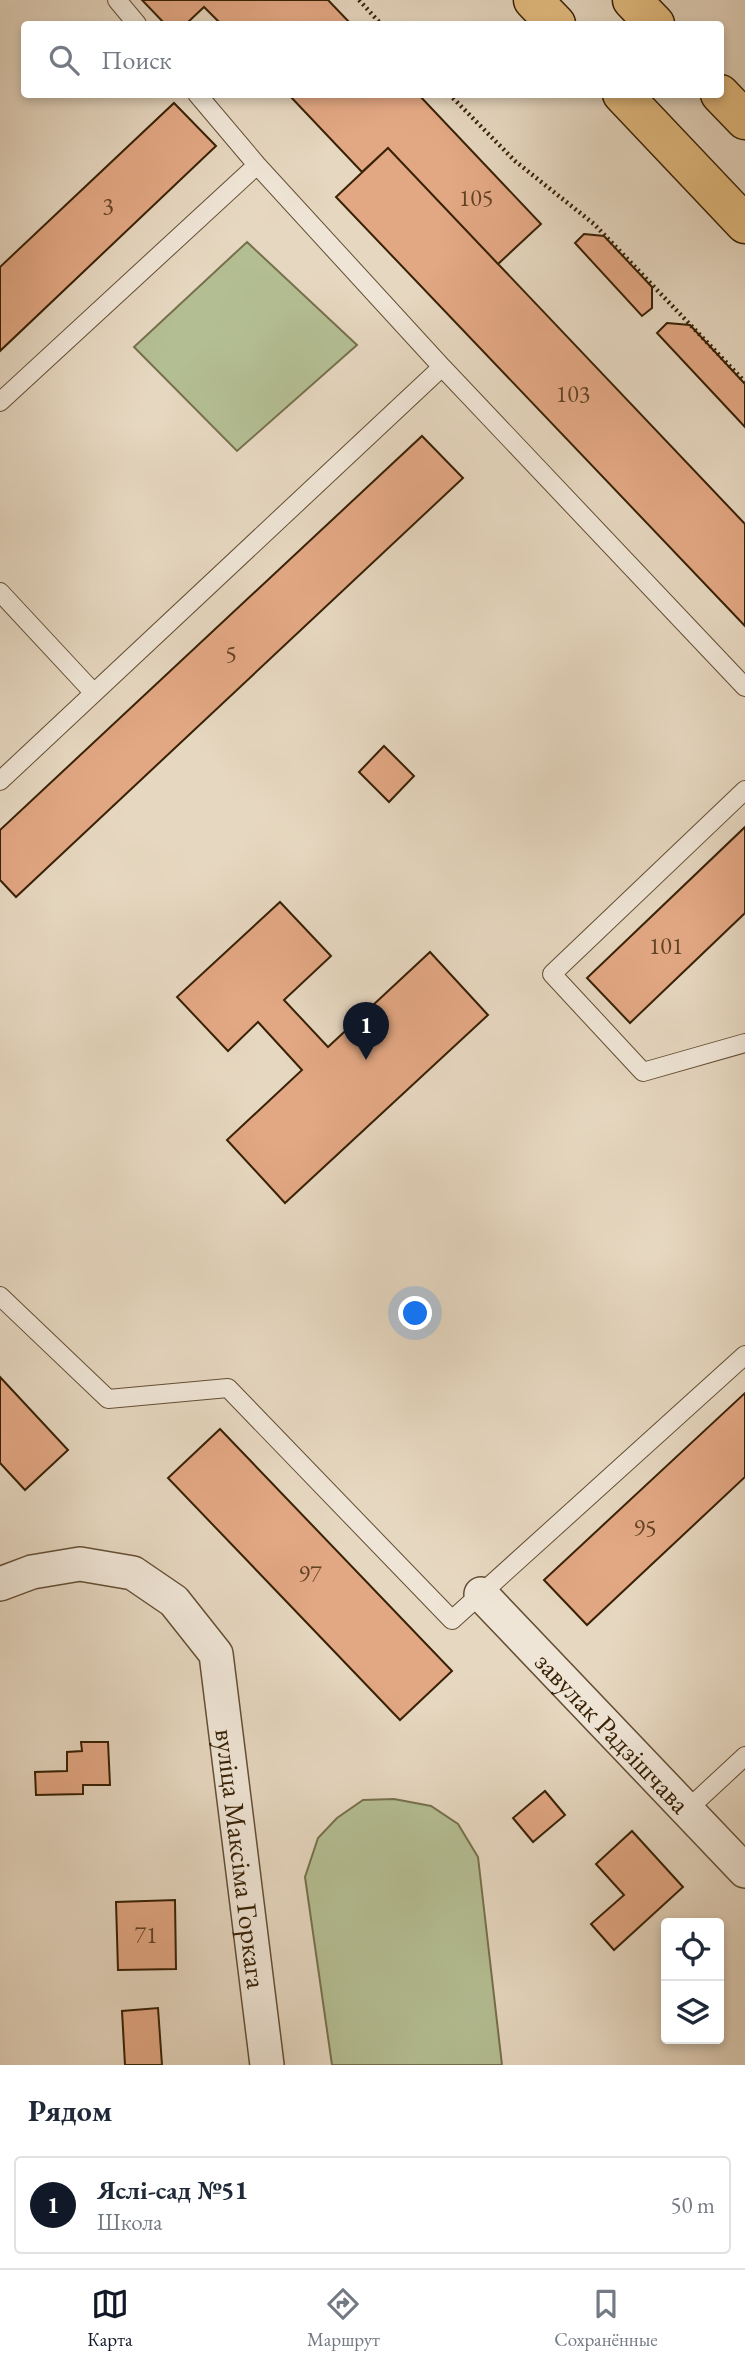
<!DOCTYPE html>
<html lang="ru">
<meta charset="utf-8">
<style>
body{margin:0;font-family:"EB Garamond",serif;background:#f6f6f7;color:#1f2937}
.controls{position:absolute;right:21px;bottom:21px;display:grid;overflow:hidden;border-radius:7px;box-shadow:0 4px 10px #0003}
.controls button{width:63px;height:63px;display:grid;place-items:center;padding:0;border:0;border-bottom:2px solid #e0e1e3;background:#fff;color:#1f2937;font:35px sans-serif}
.you{position:absolute;left:416px;top:1314px;width:24px;height:24px;margin:-18px;border:5px solid #fff;border-radius:50%;background:#1a73e8;box-shadow:0 0 0 10px #1a73e833}
.badge{display:grid;place-items:center;width:46px;height:46px;border-radius:50%;background:#111827;color:#fff;font-size:23px;font-weight:700}
.pin{position:absolute;translate:-50% -58px;filter:drop-shadow(0 2px 4px #0008)}
.pin::after{content:'';position:absolute;top:37px;width:24px;height:21px;background:inherit;clip-path:polygon(0 0,100% 0,50% 100%)}
.list{margin:0;padding:0;list-style:none}
h2{display:flex;justify-content:space-between;align-items:center;height:91px;margin:0;padding:0 28px;font-size:30px}
h2 small{font-size:23px;font-weight:400;color:#747a83}
.list li{display:grid;grid-template-columns:46px 1fr auto;gap:21px;align-items:center;box-sizing:border-box;height:98px;margin:0 14px 14px;padding:0 14px;border:2px solid #e0e1e3;border-radius:7px}
.list b{display:block;font-size:26px;white-space:nowrap}
.list p{margin:0;font-size:23px;white-space:nowrap;color:#747a83}
.list em{font-size:23px;font-style:normal;color:#747a83}
.icon{flex:none;width:38px;height:38px;fill:none;stroke:currentColor;stroke-width:2;stroke-linecap:round;stroke-linejoin:round}
.map{position:relative;flex:none;width:745px;height:2065px;overflow:hidden}
.search{position:absolute;background:#fff;box-shadow:0 4px 10px #0003;left:21px;right:21px;top:21px;height:77px;display:flex;align-items:center;gap:18px;box-sizing:border-box;padding:0 24px;border-radius:7px;color:#747a83;font-size:26px}
.sheet{height:203px;background:#fff}
nav{display:flex;justify-content:space-around;align-items:center;box-sizing:border-box;height:98px;border-top:2px solid #e0e1e3;background:#fff;font-size:19px;color:#747a83}
nav a{display:grid;justify-items:center;gap:4px}
nav .on{color:#111827}
.map>svg:first-child{display:block}
.green{fill:#b4be93;stroke:#76704c;stroke-width:2}
.building{fill:#e2a783;stroke:#382105;stroke-width:2}
.lines{fill:none;stroke-linecap:round;stroke-linejoin:round}
.service-casing{stroke:#644e34;stroke-width:20}
.minor-casing{stroke:#644e34;stroke-width:36}
.primary-casing{stroke:#382105;stroke-width:41}
.path{stroke:#382105;stroke-width:4.5;stroke-dasharray:2 3.5;stroke-linecap:butt}
.service{stroke:#efe5d6;stroke-width:18}
.minor{stroke:#efe5d6;stroke-width:33}
.primary{stroke:#e3bc80;stroke-width:38}
.labels{text-anchor:middle;stroke-width:5;stroke-linejoin:round;paint-order:stroke}
.number-label{font-size:24px;fill:#624224}
.street-label{font-size:28px;fill:#382105;stroke:#efe5d6}
</style>
<div class="map">
<svg width="745" height="2065" viewBox="0 0 745 2065">
<rect width="100%" height="100%" fill="#e6d7c0"/>
<filter id="stains"><feTurbulence type="fractalNoise" baseFrequency=".00286" numOctaves="4"/><feColorMatrix values="0 0 0 0 .2 0 0 0 0 .09 0 0 0 0 .02 0 0 0 .5 -.17"/></filter>
<radialGradient id="worn" r=".72"><stop offset=".6" stop-color="#630" stop-opacity="0"/><stop offset="1" stop-color="#630" stop-opacity=".3"/></radialGradient>
<path class="green" d="M247,242l110,103 -120,106 -103,-104z
M394,1799l37,7 27,18 20,33 24,208h-170l-27,-188 13,-39 19,-20 26,-18z"/>
<path class="building" d="M142,0h186l23,24h-130l-17,-17 -18,17h-21z
M288,94h130l123,130 -43,40 -110,-116 -26,24z
M174,103l42,43 -216,205v-84z
M388,148l357,376v102l-409,-429z
M584,234l20,2 48,51v21l-10,8 -67,-73z
M667,323l23,2 55,59v43l-88,-94z
M422,436l41,42 -447,419 -16,-17v-50z
M384,746l30,30 -25,26 -30,-30z
M745,827v86l-115,110 -43,-45z
M280,902l51,54 -47,44 44,47 102,-95 58,63 -203,188 -58,-63 75,-70 -44,-48 -30,29 -51,-54z
M0,1377l68,73 -43,40 -25,-27z
M745,1393v84l-158,148 -43,-45z
M220,1429l232,242 -52,49 -232,-242z
M81,1742h27l2,43h-27v9l-47,1 -1,-23 32,-1v-19l15,-1z
M545,1791l20,24 -32,27 -20,-24z
M632,1831l51,56 -69,63 -23,-26 33,-29 -28,-31z
M175,1900l1,69 -58,1 -2,-68z
M158,2008l4,57h-37l-3,-54z"/>
<g class="lines">
<g class="service-casing">
<path id="service" d="M117,0l20,24
M197,94l60,71 185,202
M0,402l257,-237
M0,592l93,100
M0,781l442,-414 303,320
M745,790l-193,184 91,98 102,-29
M0,1296l108,103 120,-11 224,232 293,-265
M688,1809l57,-53"/>
</g>
<g class="minor-casing">
<g id="minor">
<path id="s1" d="M0,1584l32,-12 48,-8 53,9 41,28 42,53 51,411"/>
<path id="s2" d="M481,1594l264,277"/>
</g>
</g>
<g class="primary-casing">
<path id="primary" d="M533,0l23,24
M632,0l23,24
M622,94l123,130
M720,94l25,26"/>
</g>
<path class="path" d="M359,0l22,24
M449,94l66,67 79,63 151,158"/>
<use href="#service" class="service"/>
<use href="#minor" class="minor"/>
<use href="#primary" class="primary"/>
</g>
<g class="labels">
<g class="number-label">
<text x="476" y="206">105</text>
<text x="108" y="214">3</text>
<text x="573" y="402">103</text>
<text x="231" y="662">5</text>
<text x="666" y="954">101</text>
<text x="645" y="1536">95</text>
<text x="310" y="1582">97</text>
<text x="146" y="1943">71</text>
</g>
<g class="street-label">
<text dy="10" stroke="none"><textPath href="#s2" startOffset="191">завулак Радзішчава</textPath></text>
<text dy="10" stroke="none"><textPath href="#s1" startOffset="460">вуліца Максіма Горкага</textPath></text>
</g>
</g>
<rect width="100%" height="100%" filter="url(#stains)"/>
<rect width="100%" height="100%" fill="url(#worn)"/>
</svg>
<div class="controls">
<button><svg class="icon" aria-label="locate" viewBox="0 0 24 24"><circle cx="12" cy="12" r="6"/><path d="M12 2v4M12 18v4M2 12h4M18 12h4"/></svg></button>
<button><svg class="icon" aria-label="layers" viewBox="0 0 24 24"><path d="M12 4l9 5-9 5-9-5zM3 14l9 5 9-5"/></svg></button>
</div>
<div class="you"></div>
<div class="pin badge" style="left:366px;top:1060px">1</div>
<div class="search"><svg class="icon" aria-label="search" viewBox="0 0 24 24"><circle cx="10" cy="10" r="6"/><path d="M15 15l6 6"/></svg>Поиск</div>
</div>
<section class="sheet">
<h2>Рядом<small></small></h2>
<ul class="list">
<li><span class="badge">1</span><div><b>Яслі-сад №51</b><p>Школа</p></div><em>50 m</em></li>
</ul>
</section>
<nav>
<a class="on"><svg class="icon" aria-label="map" viewBox="0 0 24 24"><path d="M3 6l6-2 6 2 6-2v14l-6 2-6-2-6 2zM9 4v14M15 6v14"/></svg>Карта</a>
<a><svg class="icon" aria-label="directions" viewBox="0 0 24 24"><path d="M12 3l9 9-9 9-9-9zM9 14v-3h6M13 9l2 2-2 2"/></svg>Маршрут</a>
<a><svg class="icon" aria-label="saved" viewBox="0 0 24 24"><path d="M7 4h10v16l-5-4-5 4z"/></svg>Сохранённые</a>
</nav>
